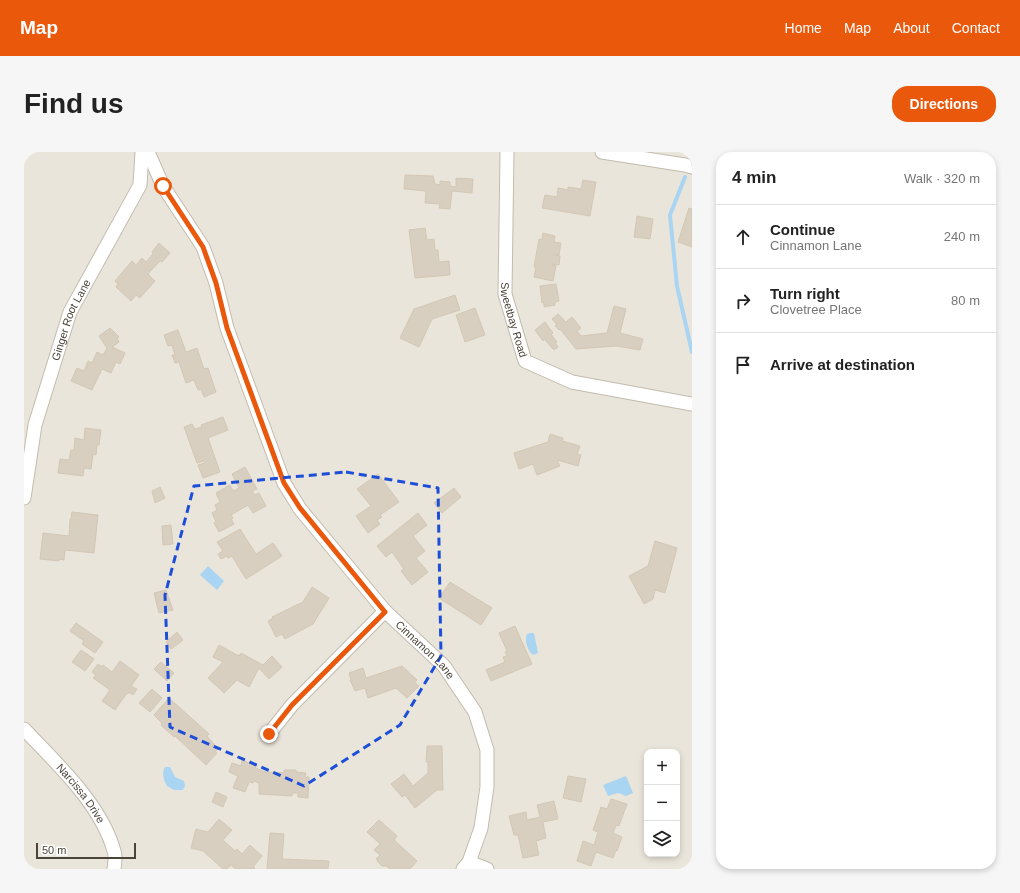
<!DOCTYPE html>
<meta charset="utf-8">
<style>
body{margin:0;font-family:Arial,sans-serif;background:#f6f6f6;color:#222}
.controls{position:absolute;right:12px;bottom:12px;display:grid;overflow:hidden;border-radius:8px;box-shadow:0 2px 6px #0003}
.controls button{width:36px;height:36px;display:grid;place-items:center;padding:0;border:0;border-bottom:1px solid #e0e0e0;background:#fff;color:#222;font:20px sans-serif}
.scale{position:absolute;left:12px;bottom:10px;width:100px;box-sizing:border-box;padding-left:4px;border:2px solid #4b4439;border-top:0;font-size:11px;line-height:14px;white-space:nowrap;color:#4b4439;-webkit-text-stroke:3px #fff;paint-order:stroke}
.stop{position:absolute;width:12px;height:12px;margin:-9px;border:3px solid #ea580c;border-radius:50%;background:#fff}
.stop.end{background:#ea580c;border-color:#fff;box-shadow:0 1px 4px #0008}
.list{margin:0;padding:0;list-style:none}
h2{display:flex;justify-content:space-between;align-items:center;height:52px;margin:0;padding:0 16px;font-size:17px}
h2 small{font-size:13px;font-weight:400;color:#767676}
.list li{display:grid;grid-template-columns:26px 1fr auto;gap:12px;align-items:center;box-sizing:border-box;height:64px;padding:0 16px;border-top:1px solid #e0e0e0}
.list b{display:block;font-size:15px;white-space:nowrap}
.list p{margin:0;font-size:13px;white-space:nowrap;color:#767676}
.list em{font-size:13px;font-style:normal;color:#767676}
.icon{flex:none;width:22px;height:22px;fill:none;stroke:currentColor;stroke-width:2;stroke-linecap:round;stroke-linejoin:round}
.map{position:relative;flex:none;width:668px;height:717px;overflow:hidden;border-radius:16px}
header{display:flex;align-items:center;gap:24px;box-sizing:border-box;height:56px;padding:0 20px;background:#ea580c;color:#fff}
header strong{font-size:19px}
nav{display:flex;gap:22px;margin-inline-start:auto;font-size:14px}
.intro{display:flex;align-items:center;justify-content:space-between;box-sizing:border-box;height:96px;padding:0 24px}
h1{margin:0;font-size:28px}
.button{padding:10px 18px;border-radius:16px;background:#ea580c;color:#fff;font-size:14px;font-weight:700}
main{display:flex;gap:24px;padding:0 24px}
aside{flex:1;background:#fff;border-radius:16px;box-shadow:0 2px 6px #0003}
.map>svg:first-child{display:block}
.residential{fill:#eae5da;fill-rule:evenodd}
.water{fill:#a9d4f2}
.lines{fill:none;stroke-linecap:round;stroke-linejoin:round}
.stream{stroke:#a9d4f2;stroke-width:4}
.building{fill:#d8cfc1;stroke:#d3c7b4}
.street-casing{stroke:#c2bbae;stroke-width:15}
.street{stroke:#fff;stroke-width:13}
.route{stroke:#ea580c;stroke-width:5}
.marked{fill:none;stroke:#1d4ed8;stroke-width:3;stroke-dasharray:8 5;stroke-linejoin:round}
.labels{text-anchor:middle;stroke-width:3;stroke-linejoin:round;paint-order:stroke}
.street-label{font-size:11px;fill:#4b4439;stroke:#fff}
</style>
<header>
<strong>Map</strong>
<nav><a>Home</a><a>Map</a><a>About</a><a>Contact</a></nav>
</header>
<div class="intro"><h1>Find us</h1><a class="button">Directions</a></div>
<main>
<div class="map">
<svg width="668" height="717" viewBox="0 0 668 717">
<rect width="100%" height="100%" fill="#f6f3ec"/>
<path class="residential" d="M0,0h668v717h-668zM623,600h30v102h-30z"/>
<path class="water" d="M184,414l16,15 -7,9 -17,-15z
M506,481h4l4,20 -5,2c-5,-3 -9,-15 -6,-21z
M141,615h5l5,10 9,4 1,5 -2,4h-9l-7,-4c-3,-5 -6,-13 -2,-19z
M602,624l7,17 -7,3 -8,-3 -10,3 -5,-11z"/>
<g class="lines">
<path class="stream" d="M661,25l-15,38 7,71 15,66"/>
</g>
<path class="building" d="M381,23l28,1 2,8 5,1v-4l10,1v4l6,1v-9l17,1 -1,14 -20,-2 -2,18 -11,-1 1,-4 -15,-1 1,-12 -22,-2z
M559,28l13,2 -6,34 -48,-8 3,-13 12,2 1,-9 10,2v-3l13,2z
M665,56l3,1v38l-14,-5z
M613,64l16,3 -3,20 -16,-2z
M401,76l2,12 7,-1 1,11h3l1,12 10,-1 1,14 -35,3 -6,-48z
M519,81l12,3 -1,6 7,1 -2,12 -5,-1v1l6,1 -1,9 -7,-1v1l4,1 -3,15 -19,-4 2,-9 -2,-1 5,-28 3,1z
M135,91l11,10 -8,9 -2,-1 -12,13 7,7 -15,17 -4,-3 -5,6 -15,-14 2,-3 -3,-3 17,-20 4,4 6,-7 4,4 7,-8 -1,-2z
M532,132l3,17 -4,1v3l-11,2v-4h-2l-2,-17z
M431,143l5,15 -28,9 -13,28 -19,-9 14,-29z
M590,154l12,3 -6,24 23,6 -3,11 -24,-4 -40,3 -16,-20 -1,1 -4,-4 2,-1 -5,-6 6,-5 8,8 6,-5 9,11 -4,3 4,5 26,-3z
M451,156l10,27 -20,7 -9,-27z
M521,170l8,11 -2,1 6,8 -2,1 3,4 -4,3 -10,-11 -1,2 -8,-11z
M86,176l9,9 -2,1 2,4 -7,5 13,6 -5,11 -4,-2 -5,11 -9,-4 -10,21 -21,-9 6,-13 7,3 4,-10 4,2 5,-11 6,3 4,-7 -8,-12z
M154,178l8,22 11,-4 7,21 4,-1 8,24 -12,5 -3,-8 -3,1 -4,-10 -8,3 -7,-21 -4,1 -3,-8h3l-3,-10 -4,1 -4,-11z
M199,265l5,13 -20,8 12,34 -17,6 -5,-13 7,-2 -1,-2 -7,2 -13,-36 8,-3 3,5 7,-2 -1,-2z
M61,276l16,2 -2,15h-2l-1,10 -3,-1 -2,15 -7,-1 -1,8 -25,-3 2,-14 9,1 2,-10h3l1,-12 9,2z
M526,282l13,4 -1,3 18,5 -3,8 4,1 -3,11 -21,-6 3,6 -23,9 -4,-11 -14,5 -5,-16 34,-11z
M221,315l12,22 -5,2 3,4 4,-2 7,13 -13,7 -5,-8 -17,10 2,3 -2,1 3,5 -15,8 -5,-9 2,-1 -4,-9 5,-3 -2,-5 5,-3 -4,-9 14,-8 3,6 6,-3 -7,-14z
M354,322l21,28 -19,13 2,2 -5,3 3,4 -12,9 -12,-17 15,-10 -14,-17z
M136,335l5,11 -10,5 -3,-12z
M430,336l7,9 -19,16 -8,-10z
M48,360l26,3 -4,38 -29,-3 -1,10 -5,-1v2l-19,-2 3,-26 26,3 1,-17h1z
M394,361l9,12 -14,11 12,15 -9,7 12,14 -16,13 -11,-14 3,-2 -12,-17 -6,5 -9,-11z
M147,373l2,19 -10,1 -1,-19z
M216,377l16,25 17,-11 9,13 -36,23 -14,-23 -4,2 -1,-2 -6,3 -3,-5 5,-3 -6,-9z
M631,389l22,7 -12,45 -10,-3 -2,9 -9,5 -15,-28 19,-10z
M426,430l42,26 -11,17 -42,-27z
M288,435l17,11 -16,26 -28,15 -3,-5 -6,3 -8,-16 5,-3 -1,-1 31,-15z
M142,438l7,20 -14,3 -5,-20z
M52,471l27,19 -8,11 -13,-9 2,-3 -14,-10z
M491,474l17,38 -41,17 -5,-11 19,-8 -2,-5 4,-1 -2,-4 2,-1 -8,-18z
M153,480l6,8 -12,9 -5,-7z
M195,493l20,11 2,-3 22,12 9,-9 10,11 -13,12 -10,-11 -10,19 -12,-7 -13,13 -16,-15 15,-16 -10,-5z
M57,498l13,9 -9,12 -13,-9z
M96,509l19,14 -8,11 6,3 -4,6 -4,-3 -1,2 -1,-1 -12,17 -13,-9 8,-11 -17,-12 3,-3 -4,-3 6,-8 4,3 1,-2 9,7z
M137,510l13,11 -7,8 -13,-12z
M378,514l15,14 -3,2 5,4 -12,12 -11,-10 -28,10 -3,-10 -10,3 -5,-11h1l-2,-7 14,-5 3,10z
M128,537l10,9 -12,14 -11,-9z
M145,546l40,36 -2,2 11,13 -3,3 2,1 -11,12 -31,-29 -1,1 -13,-12 1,-2 -8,-8z
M403,594h15l1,44h-6l-22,18 -10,-13 -3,2 -11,-13 13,-10 9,12 15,-13v-11h-2z
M218,608l14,6 -1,2 11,4 18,1v-3h12v2l10,1 -1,4h4l-1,21 -10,-1v-4h-6v3l-33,-2v-11l-5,-2 -1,2 -4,-1 -4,10 -12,-4 5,-12 -9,-4 3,-9 9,3z
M544,624l18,3 -5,23 -18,-4z
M192,640l11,5 -4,10 -11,-5z
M587,647l16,5 -8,22 -3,-1 -3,8 9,4 -5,14 -1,-1 -3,8 -17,-6 -5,14 -14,-5 6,-20 11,4 4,-13 -5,-2 8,-23 6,2z
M530,649l4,18 -15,3 3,16 -10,3 3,14 -16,3 -5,-23h-4l-5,-19 17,-4 1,8 13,-3 -3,-12z
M195,667l13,11 -9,10 12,11 2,-2 5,5 8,-9 12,11 -9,11 2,1 -1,1h-18l-5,-4 -4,4h-4l-20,-18 -12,-3 5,-19 12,3z
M355,668l18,16 -3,4 23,21 -7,8h-20l-4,-3h-4l-5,-5 1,-1 -2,-1 4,-4 -6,-5 6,-6 -13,-12z
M246,681l14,1 -2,25 47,2 -1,8h-61z"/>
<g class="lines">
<g class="street-casing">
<g id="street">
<path id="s1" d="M124,0l15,34 40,61 13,36 11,45 57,155 16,26 85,102 59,55 31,46 12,38v37l-6,41 -12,34 -6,7"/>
<path id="s2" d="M483,0l-2,142 20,67 47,21 120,22"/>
<path d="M578,0l83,13 7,2"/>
<path id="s3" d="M0,346l11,-73 35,-113 70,-127 2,-33"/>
<path id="s4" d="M0,577c33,35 77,75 90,122 2,5 1,12 0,18"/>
<path d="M245,582l23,-29 93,-94"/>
<path d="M445,710l18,7"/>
</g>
</g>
<use href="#street" class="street"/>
</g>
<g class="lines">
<path class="route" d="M139,34l40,61 13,36 11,45 57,155 16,25 85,104 -93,93 -23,29"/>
</g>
<path class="marked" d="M322,320l92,16 3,168 -41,69 -96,61 -134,-59 -5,-132 29,-109z"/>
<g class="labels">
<g class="street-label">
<text dy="4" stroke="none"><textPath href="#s2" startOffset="169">Sweetbay Road</textPath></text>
<text dy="4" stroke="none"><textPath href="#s3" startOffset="185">Ginger Root Lane</textPath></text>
<text dy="4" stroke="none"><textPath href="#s1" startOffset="579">Cinnamon Lane</textPath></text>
<text dy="4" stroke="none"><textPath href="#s4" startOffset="86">Narcissa Drive</textPath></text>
</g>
</g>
</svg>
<div class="controls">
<button>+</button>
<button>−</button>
<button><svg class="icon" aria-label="layers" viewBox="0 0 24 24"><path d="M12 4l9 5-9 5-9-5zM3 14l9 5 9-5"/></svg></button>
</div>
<div class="scale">50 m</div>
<div class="stop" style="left:139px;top:34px"></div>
<div class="stop end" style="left:245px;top:582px"></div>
</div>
<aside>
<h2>4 min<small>Walk · 320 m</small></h2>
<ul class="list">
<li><svg class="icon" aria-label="ahead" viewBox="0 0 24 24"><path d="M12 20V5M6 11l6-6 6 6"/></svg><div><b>Continue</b><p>Cinnamon Lane</p></div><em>240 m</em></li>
<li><svg class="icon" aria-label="right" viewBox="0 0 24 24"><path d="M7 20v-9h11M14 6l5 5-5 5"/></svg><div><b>Turn right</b><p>Clovetree Place</p></div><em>80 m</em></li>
<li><svg class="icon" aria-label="arrive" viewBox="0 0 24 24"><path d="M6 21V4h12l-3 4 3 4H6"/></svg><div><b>Arrive at destination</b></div></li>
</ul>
</aside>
</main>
